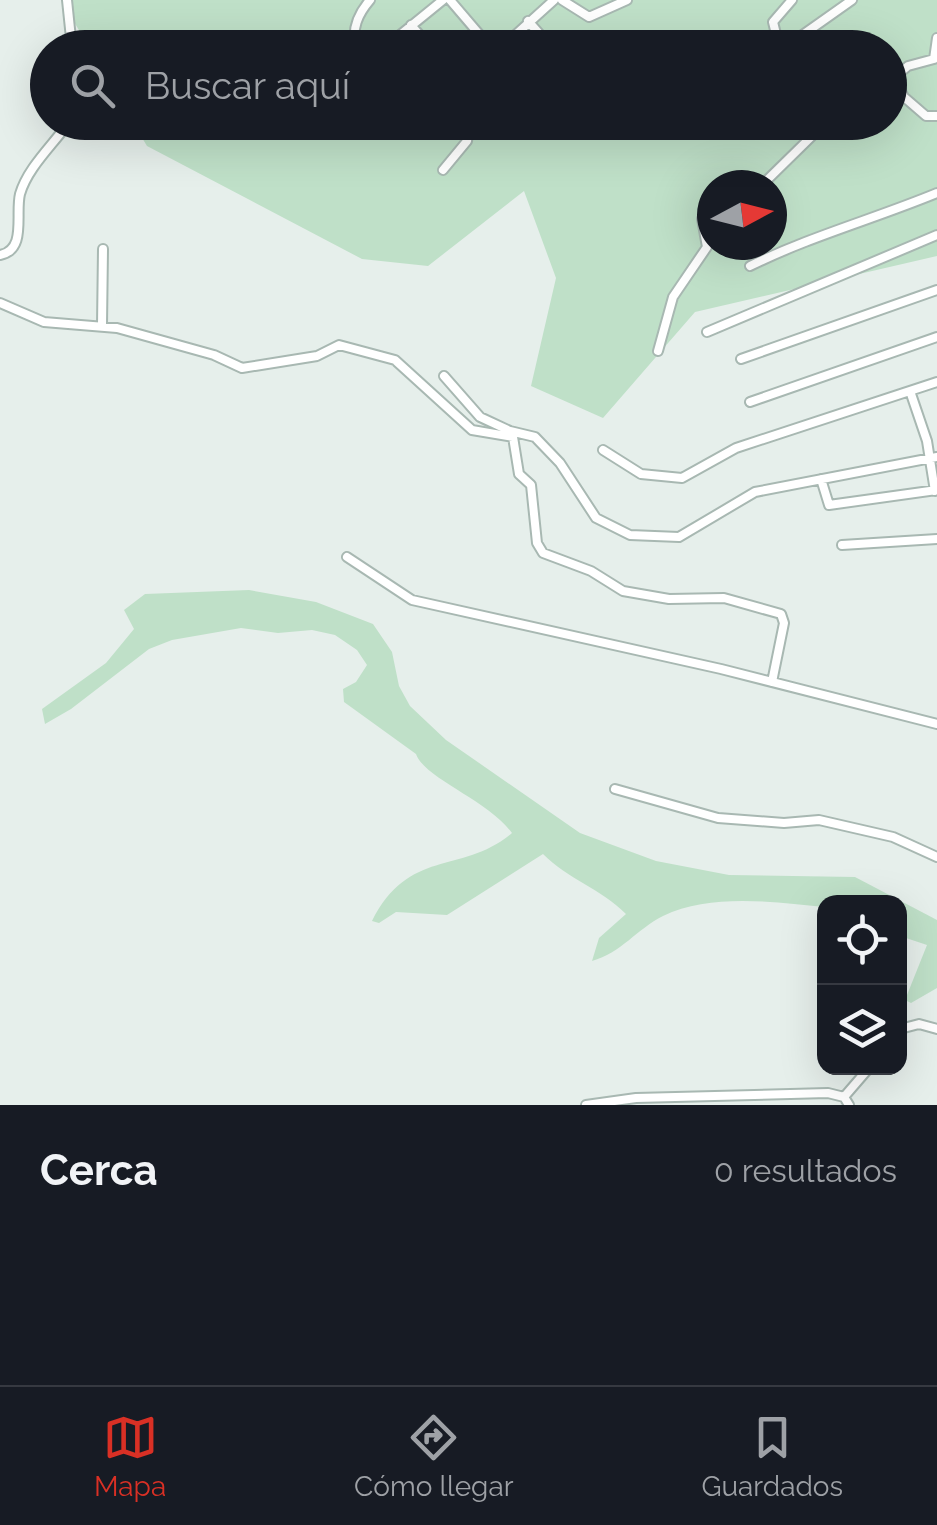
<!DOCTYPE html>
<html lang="es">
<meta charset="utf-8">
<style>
body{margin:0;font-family:Raleway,sans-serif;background:#242831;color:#f1f3f6}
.controls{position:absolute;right:30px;bottom:30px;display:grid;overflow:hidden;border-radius:20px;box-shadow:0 10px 40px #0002}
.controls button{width:90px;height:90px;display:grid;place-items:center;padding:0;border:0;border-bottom:2px solid #363941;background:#171b24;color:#f1f3f6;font:50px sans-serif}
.compass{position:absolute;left:697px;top:170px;width:90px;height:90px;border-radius:50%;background:#171b24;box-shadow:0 10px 40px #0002;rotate:83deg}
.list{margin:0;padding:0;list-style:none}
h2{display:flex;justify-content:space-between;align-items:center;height:130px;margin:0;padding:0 40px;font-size:42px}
h2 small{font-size:32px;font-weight:400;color:#9ea1a6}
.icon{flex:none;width:55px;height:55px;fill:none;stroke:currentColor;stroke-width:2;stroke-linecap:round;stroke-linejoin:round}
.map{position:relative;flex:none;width:937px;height:1105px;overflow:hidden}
.search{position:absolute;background:#171b24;box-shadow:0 10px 40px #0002;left:30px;right:30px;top:30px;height:110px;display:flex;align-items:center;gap:25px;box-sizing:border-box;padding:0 35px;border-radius:55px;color:#9ea1a6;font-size:38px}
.sheet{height:280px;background:#171b24}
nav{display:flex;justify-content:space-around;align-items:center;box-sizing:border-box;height:140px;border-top:2px solid #363941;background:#171b24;font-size:28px;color:#9ea1a6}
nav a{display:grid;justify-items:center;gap:5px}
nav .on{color:#d93025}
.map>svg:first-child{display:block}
.green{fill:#bfe0c8;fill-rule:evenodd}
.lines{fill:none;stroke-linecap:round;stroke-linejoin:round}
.minor-casing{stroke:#a8b8b2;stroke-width:12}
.minor{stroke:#fff;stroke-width:8}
</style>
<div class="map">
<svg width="937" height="1105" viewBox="0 0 937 1105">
<rect width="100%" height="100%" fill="#e6efeb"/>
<path class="green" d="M61,0h876v256l-242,56 -92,106 -72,-32 25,-108 -32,-87 -96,75 -66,-7 -215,-113 -14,-23 757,-1v-74l-801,-1zM712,185h60v60h-60z
M249,590l67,12 57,22 19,28 7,34 11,20 36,34 134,93 76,28 73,14 126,2 82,43v68l-26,15 -6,-3 22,-55 -27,-9v-34h-76v5c-50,-5 -114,-14 -161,9 -26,13 -42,37 -71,45l7,-23 27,-24c-25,-25 -58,-35 -83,-60l-96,61 -51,-3 -17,11 -7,-2c37,-74 90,-46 140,-88 -24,-33 -88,-55 -96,-79l-72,-52 -1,-13 13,-7 11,-17 -10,-15 -22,-15 -23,-5 -34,3 -37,-5 -69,12 -23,9 -78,60 -26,15 -3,-15 64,-46 28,-34 -10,-19 21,-16z"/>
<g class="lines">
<g class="minor-casing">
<path id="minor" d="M67,0l5,48
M450,0l41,48
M562,0l27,17 38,-17
M792,0l-19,22 3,12 18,7 58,-41
M528,21l24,27
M411,25l20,23
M356,48c-5,-19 2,-34 14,-48
M384,48l59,-48
M501,48l53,-48
M894,79l10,18 22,19h11
M890,81l18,-15 26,-7 3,-21
M394,128l7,-6
M443,170l24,-29 3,-19
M762,185l52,-51 18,-12
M0,255c27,-5 15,-41 20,-61 8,-27 33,-49 49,-72
M750,266c61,-30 124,-47 187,-73
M0,303l44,19 73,6 97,27 28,13 75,-12 22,-11 56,15 77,70 41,7 6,37 12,11 6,58 6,10 48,18 32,20 46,8 55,-1 57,16 3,9 -12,59
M102,325l1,-76
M707,332l230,-97
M658,351l15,-54 34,-50 -5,-28 10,6
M741,359l196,-69
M444,376l36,41 30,14 25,6 25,26 36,55 34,17 49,2 76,-45 182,-35
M910,391l17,50 8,50
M750,402l187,-65
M603,450l38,24 41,4 54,-30 201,-66
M821,479l8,26 108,-15
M842,545l95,-6
M347,557l65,43 309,69 216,55
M615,789l103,29 66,5 35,-3 74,17 44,20
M900,1029l19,-5 18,5
M844,1097l25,-29
M586,1105l50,-7 192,-5 16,4 5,8"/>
</g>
<use href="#minor" class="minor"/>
</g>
</svg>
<div class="controls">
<button><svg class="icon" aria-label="locate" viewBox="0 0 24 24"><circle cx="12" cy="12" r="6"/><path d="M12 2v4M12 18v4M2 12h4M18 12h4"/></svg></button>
<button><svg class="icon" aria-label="layers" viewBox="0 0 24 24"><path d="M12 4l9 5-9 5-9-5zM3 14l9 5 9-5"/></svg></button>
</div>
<svg class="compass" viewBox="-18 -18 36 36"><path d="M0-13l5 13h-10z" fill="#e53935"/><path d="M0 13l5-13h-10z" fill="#9ea1a6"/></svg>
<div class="search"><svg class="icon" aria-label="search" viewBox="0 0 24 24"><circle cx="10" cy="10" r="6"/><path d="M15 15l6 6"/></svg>Buscar aquí</div>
</div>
<section class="sheet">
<h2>Cerca<small>0 resultados</small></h2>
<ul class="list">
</ul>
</section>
<nav>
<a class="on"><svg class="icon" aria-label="map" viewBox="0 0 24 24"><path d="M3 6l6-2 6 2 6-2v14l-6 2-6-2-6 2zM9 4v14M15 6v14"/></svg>Mapa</a>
<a><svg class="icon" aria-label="directions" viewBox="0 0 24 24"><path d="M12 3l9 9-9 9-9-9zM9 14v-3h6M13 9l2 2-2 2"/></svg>Cómo llegar</a>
<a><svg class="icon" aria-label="saved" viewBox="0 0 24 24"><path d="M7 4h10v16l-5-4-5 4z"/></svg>Guardados</a>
</nav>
